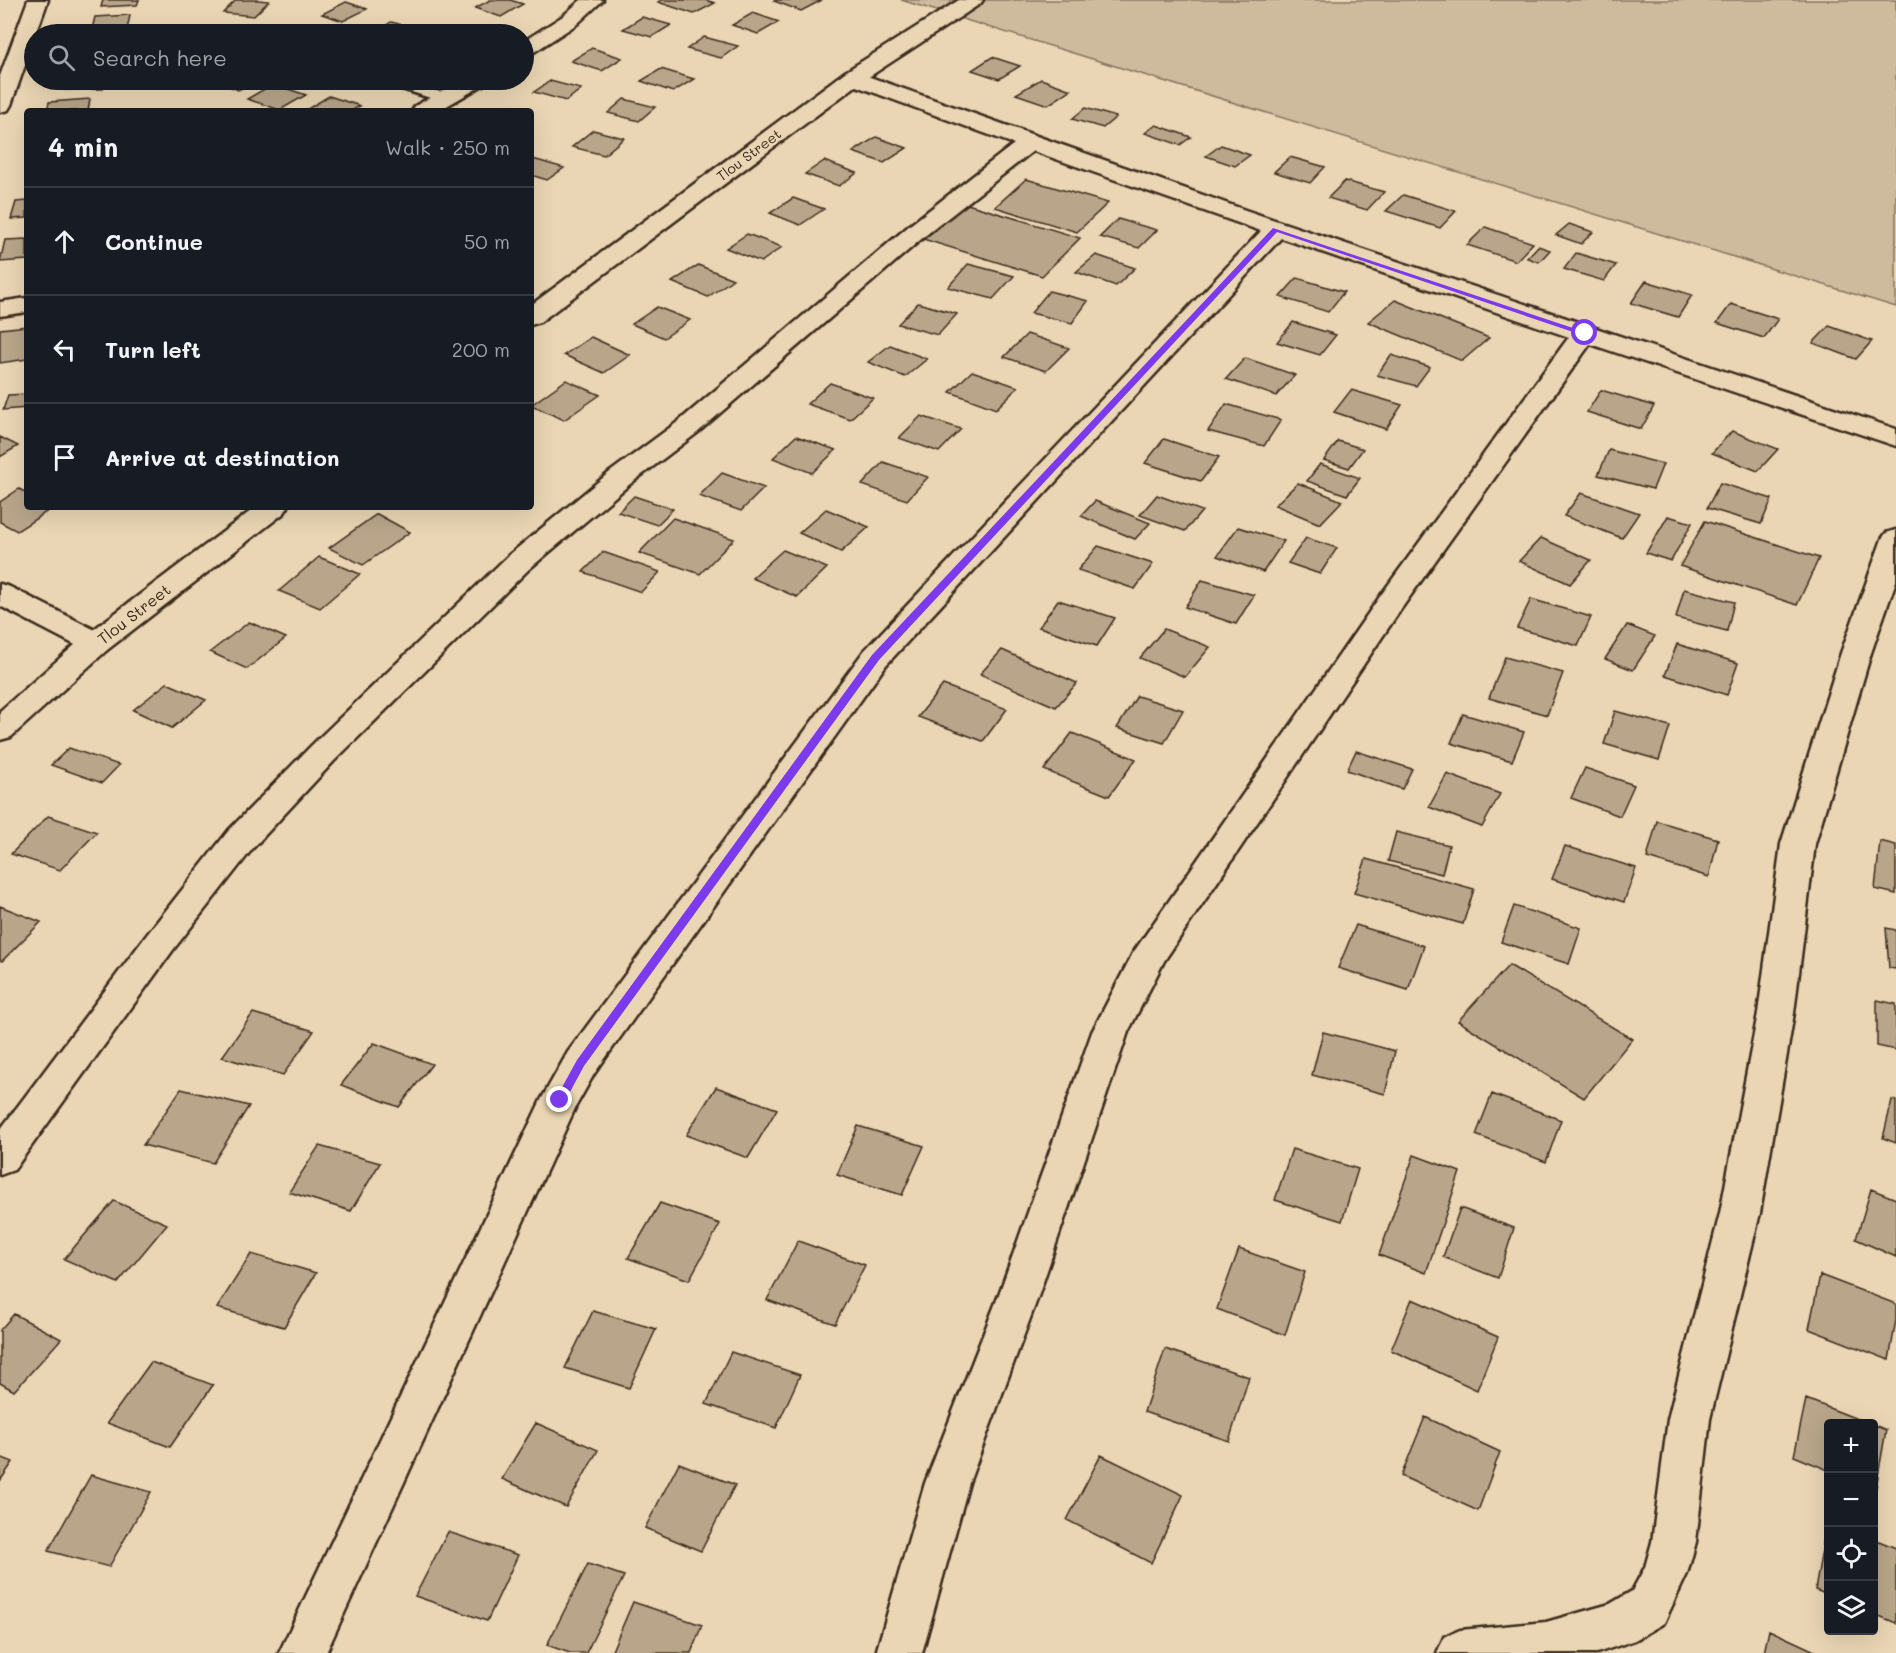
<!DOCTYPE html>
<meta charset="utf-8">
<style>
body{margin:0;font-family:Mali,sans-serif;background:#242831;color:#f1f3f6}
.controls{position:absolute;right:18px;bottom:18px;display:grid;overflow:hidden;border-radius:6px;box-shadow:0 6px 24px #0002}
.controls button{width:54px;height:54px;display:grid;place-items:center;padding:0;border:0;border-bottom:2px solid #363941;background:#171b24;color:#f1f3f6;font:30px sans-serif}
.stop{position:absolute;width:18px;height:18px;margin:-14px;border:4px solid #7c3aed;border-radius:50%;background:#fff}
.stop.end{background:#7c3aed;border-color:#fff;box-shadow:0 2px 6px #0008}
.list{margin:0;padding:0;list-style:none}
h2{display:flex;justify-content:space-between;align-items:center;height:78px;margin:0;padding:0 24px;font-size:26px}
h2 small{font-size:20px;font-weight:400;color:#9ea1a6}
.list li{display:grid;grid-template-columns:39px 1fr auto;gap:18px;align-items:center;box-sizing:border-box;height:108px;padding:0 24px;border-top:2px solid #363941}
.list b{display:block;font-size:22px;white-space:nowrap}
.list em{font-size:20px;font-style:normal;color:#9ea1a6}
.icon{flex:none;width:33px;height:33px;fill:none;stroke:currentColor;stroke-width:2;stroke-linecap:round;stroke-linejoin:round}
.map{position:relative;flex:none;width:1896px;height:1653px;overflow:hidden}
.search{position:absolute;background:#171b24;box-shadow:0 6px 24px #0002;left:24px;top:24px;width:510px;height:66px;display:flex;align-items:center;gap:15px;box-sizing:border-box;padding:0 21px;border-radius:33px;color:#9ea1a6;font-size:22px}
.panel{position:absolute;background:#171b24;box-shadow:0 6px 24px #0002;left:24px;top:108px;width:510px;height:402px;border-radius:6px}
.map>svg:first-child{display:block}
.green{fill:#ceba9c;stroke:#84725d;stroke-width:1.5}
.building{fill:#b9a68a;stroke:#3b2a1e;stroke-width:1.5}
.lines{fill:none;stroke-linecap:round;stroke-linejoin:round}
.lane-casing{stroke:#3b2a1e;stroke-width:5}
.street-casing{stroke:#3b2a1e;stroke-width:5}
.secondary-casing{stroke:#3b2a1e;stroke-width:5}
.lane{fill:#ead6b4;fill-rule:evenodd}
.street{fill:#ead6b4;fill-rule:evenodd}
.secondary{fill:#ead6b4;fill-rule:evenodd}
.route{fill:#7c3aed}
.labels{text-anchor:middle;stroke-width:4.5;stroke-linejoin:round;paint-order:stroke}
.far-street-label{font-size:14px;fill:#3b2a1e;stroke:#ead6b4}
.street-label{font-size:16px;fill:#3b2a1e;stroke:#ead6b4}
</style>
<div class="map">
<svg width="1896" height="1653" viewBox="0 0 1896 1653">
<rect width="100%" height="100%" fill="#ead6b4"/>
<filter id="ink" filterUnits="userSpaceOnUse"><feTurbulence type="fractalNoise" baseFrequency=".0167" numOctaves="2"/><feDisplacementMap in="SourceGraphic" scale="12" xChannelSelector="R" yChannelSelector="G"/><feConvolveMatrix kernelMatrix="1 2 1 2 8 2 1 2 1" color-interpolation-filters="sRGB"/></filter>
<g filter="url(#ink)">
<path class="green" d="M901,0h995v307z"/>
<path class="building" d="M103,0h36l-2,5 -36,2z
M236,0h23l10,1 -15,15 -31,-3z
M490,0h20l13,4 -22,13 -26,-9z
M661,0h44l10,3 -21,11 -36,-12z
M777,0h45l-21,11 -27,-10z
M346,2l21,7 -24,12 -21,-7z
M753,13l26,9 -21,12 -26,-9z
M130,15l-3,15 -36,3 4,-16z
M642,17l29,8 -19,12 -29,-8z
M391,22l27,7 -8,5h-37z
M704,37l34,9 -17,12 -34,-9z
M592,48l30,10 -20,13 -31,-10z
M992,57l28,9 -21,13 -27,-9z
M661,69l33,10 -21,13 -32,-11z
M1041,79l30,11 -23,15 -32,-11z
M70,80h38l-5,9 -39,1z
M216,80h44l-22,10z
M550,81l31,8 -15,12 -32,-9z
M273,84l33,11 -26,15 -33,-11z
M329,96l31,10 -9,5h-47z
M90,99l-2,12h-41l2,-9z
M624,99l31,8 -16,14 -31,-8z
M1085,108l31,9 -13,11 -31,-9z
M1156,125l35,12 -11,8 -35,-12z
M593,130l31,8 -20,17 -32,-8z
M876,137l31,11 -23,15 -31,-11z
M1221,145l29,10 -15,11 -29,-10z
M1290,157l35,10 -15,16 -36,-11z
M533,159l31,9 -17,12 -16,-5z
M824,161l33,12 -18,13 -34,-12z
M1026,179l82,24 -31,29 -82,-25z
M1345,181l39,11 -17,18 -39,-12z
M1403,195l53,16 -16,17 -54,-17z
M793,198l31,11 -24,16 -30,-12z
M27,201v17l-16,1 5,-17z
M964,203l116,35 -38,38 -119,-37z
M1118,219l39,11 -18,18 -39,-11z
M1569,224l24,8 -12,12 -25,-9z
M1485,227l48,16 -17,18 -49,-16z
M747,234l35,13 -21,15 -35,-14z
M27,239v21l-27,2 5,-22z
M1538,246l12,4 -11,12 -12,-4z
M1576,253l40,12 -12,16 -40,-12z
M1096,255l39,13 -19,18 -40,-14z
M968,264l46,12 -21,23 -45,-12z
M698,265l35,14 -25,18 -36,-15z
M1297,278l47,14 -16,20 -48,-15z
M1646,281l46,14 -14,22 -47,-14z
M1049,291l39,10 -16,22 -41,-10z
M1395,300l94,38 -27,23 -94,-39z
M918,303l39,11 -19,21 -40,-11z
M1731,304l47,15 -14,19 -47,-15z
M657,307l33,13 -26,18 -32,-14z
M1293,322l43,13 -16,20 -43,-13z
M27,326v33l-27,4v-34z
M1829,326l43,15 -16,18 -43,-16z
M1027,334l42,14 -23,23 -42,-14z
M591,337l39,18 -26,18 -40,-18z
M890,345l37,14 -22,18 -37,-15z
M1391,355l39,12 -14,19 -39,-11z
M1245,358l50,17 -19,21 -50,-17z
M972,371l46,16 -22,22 -46,-17z
M566,380l34,15 -36,25 -33,-15z
M830,383l43,15 -23,21 -43,-15z
M1351,390l51,15 -16,24 -52,-17z
M1601,390l53,16 -13,23 -54,-17z
M27,394v14l-24,2 5,-15z
M1226,404l55,16 -17,26 -56,-15z
M921,416l40,13 -22,23 -40,-14z
M1732,431l46,18 -20,22 -46,-18z
M796,436l40,14 -24,23 -39,-15z
M0,437l18,9 -18,11z
M1164,439l55,18 -18,24 -56,-18z
M1338,441l25,8 -14,19 -25,-8z
M1609,450l54,14 -10,25 -55,-14z
M883,462l45,15 -21,23 -45,-15z
M1320,464l40,14 -13,17 -40,-14z
M722,473l42,15 -23,23 -42,-15z
M1298,483l44,18 -22,23 -45,-19z
M1720,483l52,16 -11,25 -54,-16z
M19,489l8,4v14h27l-37,24 -17,-9v-20z
M1581,493l58,20 -17,25 -58,-22z
M1157,495l45,16 -17,20 -45,-16z
M634,496l39,13 -16,16 -39,-13z
M1095,501l55,22 -15,16 -54,-23z
M826,509l43,18 -28,25 -42,-19z
M377,514l33,18 -47,33 -34,-17z
M1668,516l24,7 -21,38 -25,-8z
M673,518l61,21 -34,35 -61,-21z
M1705,521l114,37 -22,47 -117,-39z
M1238,527l46,14 -21,31 -46,-16z
M1306,538l31,10 -17,26 -32,-11z
M1541,538l50,22 -21,24 -51,-23z
M1098,546l55,18 -18,25 -57,-19z
M783,550l44,18 -30,29 -45,-19z
M603,552l57,20 -19,20 -58,-20z
M319,557l41,17 -40,34 -41,-17z
M1202,580l52,15 -18,29 -51,-17z
M1684,589l50,13 -7,29 -51,-13z
M1531,599l60,18 -13,29 -61,-18z
M1058,600l57,18 -18,28 -58,-19z
M249,622l37,16 -39,31 -37,-17z
M1627,625l28,11 -22,34 -28,-11z
M1164,629l46,18 -25,30 -45,-19z
M1677,644l61,19 -11,32 -62,-20z
M1002,650l75,33 -21,24 -76,-33z
M1505,657l58,16 -16,42 -58,-17z
M167,683l39,17 -34,28 -39,-18z
M943,685l64,24 -24,32 -65,-24z
M1137,696l46,14 -19,33 -47,-15z
M1615,711l55,15 -11,34 -55,-16z
M1463,714l61,18 -12,29 -61,-18z
M1072,733l64,26 -27,37 -65,-26z
M69,748l50,17 -17,18 -51,-18z
M1356,751l56,18 -10,20 -55,-19z
M1585,768l49,17 -14,31 -49,-18z
M1447,774l53,20 -18,33 -53,-20z
M48,816l49,16 -37,38 -49,-16z
M1657,821l61,18 -9,38 -62,-19z
M1396,832l53,13 -7,29 -54,-13z
M1880,841l16,4v49l-21,-5z
M1565,846l71,22 -12,34 -72,-23z
M1366,859l108,30 -11,35 -109,-31z
M0,906l41,16 -39,39 -2,-1z
M1514,906l67,22 -12,36 -68,-22z
M1356,925l68,21 -16,44 -70,-22z
M1886,928l10,2v39l-7,-1z
M1509,965l123,74 -48,59 -126,-77z
M1877,1000l19,4v46l-19,-4z
M253,1013l61,18 -31,44 -61,-18z
M1323,1032l72,19 -10,43 -73,-19z
M374,1043l58,21 -33,43 -58,-22z
M716,1087l61,22 -29,49 -62,-23z
M181,1089l68,17 -36,57 -70,-18z
M1492,1094l69,26 -15,42 -70,-27z
M1892,1100l4,1v42l-13,-5z
M858,1126l66,20 -22,49 -65,-20z
M319,1146l61,17 -29,48 -62,-19z
M1292,1149l66,20 -16,52 -67,-21z
M1414,1155l46,17 -34,101 -47,-18z
M1871,1189l25,10v58l-40,-18z
M114,1201l53,23 -49,59 -54,-24z
M660,1203l60,21 -31,56 -61,-22z
M1460,1208l54,20 -16,50 -55,-21z
M798,1241l67,24 -30,59 -68,-24z
M1239,1249l66,23 -20,63 -68,-26z
M251,1254l65,19 -32,54 -67,-19z
M1820,1275l76,29v16l-7,40 -80,-31z
M1412,1299l86,38 -21,53 -86,-40z
M593,1311l63,18 -27,59 -64,-20z
M14,1314l47,25 -47,52 -14,-8v-53z
M1165,1349l84,28 -20,64 -85,-29z
M731,1352l69,23 -24,53 -70,-24z
M151,1362l62,23 -43,62 -63,-24z
M1806,1399l64,25h-42v46l-34,-14z
M1425,1417l75,35 -22,59 -77,-35z
M536,1423l62,27 -32,57 -64,-28z
M1874,1425l12,5 -10,58h-2z
M1101,1455l82,40 -32,68 -84,-43z
M0,1457l13,5 -13,19z
M679,1463l56,22 -34,66 -56,-23z
M91,1475l60,17 -42,75 -61,-16z
M1827,1521h1v74l-13,-5z
M448,1532l70,23 -31,66 -72,-25z
M1874,1539l22,9v75l-22,-9z
M588,1564l36,12 -38,77h-16l-23,-8z
M633,1602l69,23 -11,28h-80z
M1769,1630l50,23h-55z"/>
<g class="lines">
<g class="lane-casing">
<path id="lane" d="M381,80h19l50,15 2,3 -7,4 -5,-1 -57,-18z"/>
</g>
<g class="street-casing">
<path id="street" d="M28,0h20l-37,105 -3,5 -8,2v-36z
M581,0h22l-26,24 -46,30 -7,2v-15l39,-25z
M853,71l398,141 645,217v17l-306,-102 -189,265 -237,352 -36,71 -90,265 -69,186 -47,170h-46l49,-170 73,-186 94,-265 41,-79 248,-358 188,-258 -288,-99 -395,427 -292,409 -18,32 -250,547h-47l262,-553 27,-48 296,-401 397,-420 -228,-80 -107,84 -229,198 -67,51 -101,85 -195,192 -81,87 -80,102 -159,220 -14,5v-45l149,-198 80,-102 83,-85 197,-190 101,-83 69,-51 231,-196 104,-81 -169,-62 -3,-5 3,-5z
M461,80h25l-3,5 -45,26h-26l3,-5z
M27,298v14l-27,4v-14z
M1896,530v51l-25,72 -56,191 -21,169 -34,200 -50,206 -14,123 -9,32 -23,49 -29,17 -38,13h-160l7,-16 16,-7 86,-8 64,-18 22,-13 13,-24 7,-25 16,-123 52,-206 38,-200 23,-169 60,-191 41,-114 4,-6z
M0,584l10,3 97,49 4,7 -4,7 -11,3 -11,-3 -85,-44z"/>
</g>
<g class="secondary-casing">
<path id="secondary" d="M959,0h24l-3,4 -119,78 -321,240 -9,3v-20l314,-233z
M256,507h32l-4,6 -177,137 -96,87 -11,3v-29l85,-75z"/>
</g>
<use href="#lane" class="lane"/>
<use href="#street" class="street"/>
<use href="#secondary" class="secondary"/>
</g>
</g>
<path class="route" d="M1273,228l315,105 -6,2 -305,-103 -398,428 -295,406 -20,37h-8l-1,-3 22,-40 295,-405z"/>
<g class="labels">
<g class="far-street-label">
<text transform="translate(749 155) rotate(-37)" y="5">Tlou Street</text>
</g>
<g class="street-label">
<text transform="translate(134 614) rotate(-38)" y="6">Tlou Street</text>
</g>
</g>
</svg>
<div class="controls">
<button>+</button>
<button>−</button>
<button><svg class="icon" aria-label="locate" viewBox="0 0 24 24"><circle cx="12" cy="12" r="6"/><path d="M12 2v4M12 18v4M2 12h4M18 12h4"/></svg></button>
<button><svg class="icon" aria-label="layers" viewBox="0 0 24 24"><path d="M12 4l9 5-9 5-9-5zM3 14l9 5 9-5"/></svg></button>
</div>
<div class="stop" style="left:1585px;top:333px"></div>
<div class="stop end" style="left:560px;top:1100px"></div>
<div class="search"><svg class="icon" aria-label="search" viewBox="0 0 24 24"><circle cx="10" cy="10" r="6"/><path d="M15 15l6 6"/></svg>Search here</div>
<section class="panel">
<h2>4 min<small>Walk · 250 m</small></h2>
<ul class="list">
<li><svg class="icon" aria-label="ahead" viewBox="0 0 24 24"><path d="M12 20V5M6 11l6-6 6 6"/></svg><div><b>Continue</b></div><em>50 m</em></li>
<li><svg class="icon" aria-label="left" viewBox="0 0 24 24"><path d="M17 20v-9H6M10 6l-5 5 5 5"/></svg><div><b>Turn left</b></div><em>200 m</em></li>
<li><svg class="icon" aria-label="arrive" viewBox="0 0 24 24"><path d="M6 21V4h12l-3 4 3 4H6"/></svg><div><b>Arrive at destination</b></div></li>
</ul>
</section>
</div>
